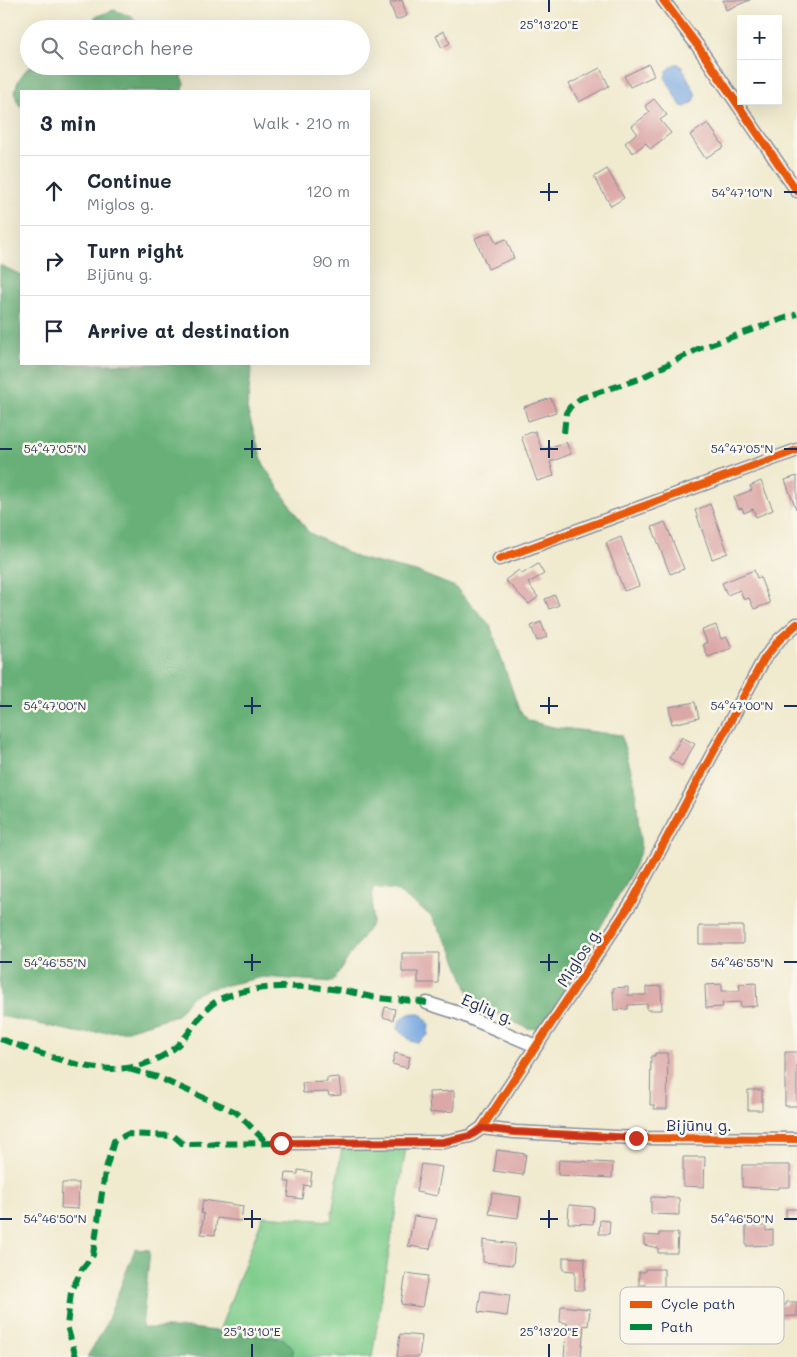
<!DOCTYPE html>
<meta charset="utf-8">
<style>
body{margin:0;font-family:Mali,sans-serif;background:#f2f2f3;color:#1f2937}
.controls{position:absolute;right:15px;top:15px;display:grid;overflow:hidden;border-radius:0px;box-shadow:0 5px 20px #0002}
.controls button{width:45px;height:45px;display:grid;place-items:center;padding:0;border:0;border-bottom:1px solid #e0e1e3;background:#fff;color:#1f2937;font:25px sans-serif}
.stop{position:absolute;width:15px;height:15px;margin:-11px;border:4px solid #c8321e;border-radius:50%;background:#fff}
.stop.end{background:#c8321e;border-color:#fff;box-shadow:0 1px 5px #0008}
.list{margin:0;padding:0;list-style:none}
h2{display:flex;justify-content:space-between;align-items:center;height:65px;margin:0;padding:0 20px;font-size:21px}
h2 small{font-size:16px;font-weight:400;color:#747a83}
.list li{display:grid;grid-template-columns:32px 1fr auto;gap:15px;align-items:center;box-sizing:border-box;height:70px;padding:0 20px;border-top:1px solid #e0e1e3}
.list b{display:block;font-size:19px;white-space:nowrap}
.list p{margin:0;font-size:16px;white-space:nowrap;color:#747a83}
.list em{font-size:16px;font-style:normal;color:#747a83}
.icon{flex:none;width:28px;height:28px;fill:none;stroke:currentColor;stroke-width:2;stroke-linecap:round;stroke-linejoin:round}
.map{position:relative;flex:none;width:797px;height:1357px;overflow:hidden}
.search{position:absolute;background:#fff;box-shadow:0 5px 20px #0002;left:20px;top:20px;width:350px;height:55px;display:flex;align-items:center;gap:12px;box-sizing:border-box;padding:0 18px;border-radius:28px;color:#747a83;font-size:19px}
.panel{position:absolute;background:#fff;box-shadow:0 5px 20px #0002;left:20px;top:90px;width:350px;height:275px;border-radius:0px}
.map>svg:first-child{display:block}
.green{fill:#7fcd8c;stroke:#4d7e75}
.forest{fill:#67b078;stroke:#41706b}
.water{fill:#76a7e1;stroke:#486ba0}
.building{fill:#dba8a7}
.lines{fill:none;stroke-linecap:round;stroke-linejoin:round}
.minor-casing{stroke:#868c96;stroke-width:15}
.minor{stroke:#fff;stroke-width:12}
.quiet{stroke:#00873e;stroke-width:6;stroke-dasharray:12 6;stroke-linecap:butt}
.cycleway-casing{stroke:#fbf7ec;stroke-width:11}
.cycleway{stroke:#e8590c;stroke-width:8}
.route{stroke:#c8321e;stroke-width:6}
.ticks{fill:none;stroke:#1b2f5e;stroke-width:2}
.labels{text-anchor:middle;stroke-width:5;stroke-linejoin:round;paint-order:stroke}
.street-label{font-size:16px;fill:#1b2f5e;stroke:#fbf7ec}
.key{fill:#fbf7ec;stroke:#b8bbc1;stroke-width:1}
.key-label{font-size:14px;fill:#1b2f5e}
.ticks-label{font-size:12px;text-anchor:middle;fill:#1b2f5e;stroke:#fbf7ec;stroke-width:5;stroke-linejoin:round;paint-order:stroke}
</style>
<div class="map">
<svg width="797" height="1357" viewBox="0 0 797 1357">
<rect width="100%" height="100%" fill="#fbf7ec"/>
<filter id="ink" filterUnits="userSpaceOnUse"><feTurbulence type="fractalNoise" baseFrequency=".02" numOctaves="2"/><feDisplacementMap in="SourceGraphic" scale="10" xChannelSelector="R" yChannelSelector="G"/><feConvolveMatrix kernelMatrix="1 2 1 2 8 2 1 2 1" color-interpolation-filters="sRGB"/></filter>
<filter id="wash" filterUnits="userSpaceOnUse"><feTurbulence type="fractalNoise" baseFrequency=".0096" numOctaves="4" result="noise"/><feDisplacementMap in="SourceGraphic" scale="20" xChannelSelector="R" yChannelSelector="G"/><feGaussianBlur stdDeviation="1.12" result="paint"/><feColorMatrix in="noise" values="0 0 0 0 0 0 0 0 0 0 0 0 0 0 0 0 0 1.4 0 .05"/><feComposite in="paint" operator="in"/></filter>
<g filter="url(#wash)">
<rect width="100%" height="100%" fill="#f0eacf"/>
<path class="green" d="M342,1146l64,2 -34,209h-80l1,-8 -9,-10 -65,-8 44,-115 68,5z"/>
<path class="forest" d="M114,10l18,7 12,12h-60l11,-12z
M30,66h144l5,3 5,14 -1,8h-162v16c-12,-13 -3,-30 9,-41z
M0,265l21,10v89h231l-5,45 17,57 44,66 50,26 62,15 35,14 35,38 29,85 10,11 24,6 68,8 14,50 6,65 -10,23 -88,156 -16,-1 -43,-20 -13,-10 -20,-51 -21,-32 -35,-25 -22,-3 -1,36 -40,59 -69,-5 -55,12 -16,7 -15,19 -53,16 -43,2 -81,-17z
M135,1249l15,1 -8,78h48l94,11 9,10 -1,8h-205l18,-30z"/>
<path class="water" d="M675,64h4l3,3 14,28 -2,7 -9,5 -4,-1 -16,-29 2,-6z
M415,1013l7,2 7,8 -1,12 -10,8 -7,-2 -13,-12 2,-9 9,-6z"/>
<g id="blocks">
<path class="building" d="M402,0l5,16 -11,4 -6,-17z
M723,0h27l-24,10z
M444,31l6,12 -8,5 -6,-12z
M649,64l5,12 -24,11 -6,-11z
M600,68l9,18 -30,16 -10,-18z
M654,99l13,16 -7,5 11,13 -21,16 -4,-6 -13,10 -8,-10 12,-10 -5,-7 18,-14 -5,-6z
M708,123l16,24 -19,11 -15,-23z
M607,169l17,29 -13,8 -17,-29z
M491,232l5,11 10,-4 8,19 -26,11 -13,-31z
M551,398l5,14 -28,9 -4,-14z
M535,431l7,19 24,-8 5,12 -21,8 4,14 -17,5 -16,-45z
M797,476v32l-1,1 -11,-29z
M761,481l12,29 -17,7 -3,-8 -9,4 -2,-5 -3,1 -5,-12 18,-7 -2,-4z
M710,504l18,49 -16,6 -17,-49z
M665,522l19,47 -14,5 -18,-47z
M621,537l18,49 -15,5 -18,-48z
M538,564l6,10 -16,9 10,14 -9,7 -24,-24 14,-10 3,4z
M754,570l3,8 3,-1 10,26 -16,6 -5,-11 -5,2 -4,-10 -13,5 -5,-12z
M555,595l4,10 -10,4 -4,-10z
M541,622l6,15 -10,4 -6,-15z
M716,625l5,14 6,-2 5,11 -24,9 -5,-13 4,-2 -5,-12z
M695,702l4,16 -27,6 -3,-17z
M682,737l13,7 -13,22 -13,-8z
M699,926h44v18h-44z
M402,953h37l-1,30h-20v-11h-16z
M756,983l1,23 -16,1 -1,-5 -18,1 1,4 -17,1 -1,-23 17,-1v7h18l-1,-7z
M661,986l1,24h-15v-6l-19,1v4l-14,1 -1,-22 15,-1v8h18v-8z
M385,1007l10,2 -2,11 -10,-3z
M785,1052h12v54h-12z
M395,1053l15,4 -3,11 -15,-4z
M655,1053h13l-1,56h-13v-4h-4l1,-49h4z
M339,1077l2,18 -12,1 -1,-4 -25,1 -1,-10 25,-1v-4z
M748,1090h14v20h-14z
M454,1091v20l-24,2 -1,-21z
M497,1150l29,4 -3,21 -29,-4z
M683,1157h22l-1,30 -21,-1z
M559,1160l54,3 -1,15 -54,-3z
M421,1164l21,3 -5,29 -21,-4z
M742,1165h48v22h-11v2l-37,-2z
M298,1170l14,2 -2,14 -6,-1 -2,14 -14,-2 2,-15h-5l1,-9 12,1z
M62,1183h17l-1,26 -17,-1z
M492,1193l29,4 -3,21 -29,-4z
M651,1197l28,1v17l-28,-1z
M203,1200l40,6 -2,15 -24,-3 -2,17 -14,-1 3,-20 -3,-1z
M569,1205l25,2 -1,17 -25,-1z
M786,1209h11v9h-11z
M414,1216l23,3 -7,30 -22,-3z
M600,1220l10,1 -1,13h-10z
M746,1226h20v5l7,-1v15l-27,1z
M659,1233h19l-1,20h-19v-5l-14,-3v-10l15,1z
M483,1240l32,4 -2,21 -30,-3z
M563,1257l22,1 -1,32h-9v-19l-12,-1z
M645,1269h19v21h-19v-5h-6v-13h6z
M406,1273l22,3 -6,31 -21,-3z
M481,1291l29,4 -3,21 -29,-4z
M786,1302h11v14l-24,1v-12h13z
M561,1306l29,3 -2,17 -4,-1 -3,32h-17l3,-34 -7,-1z
M400,1334l22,2 -3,21h-22z"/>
</g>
</g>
<g filter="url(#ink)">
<use href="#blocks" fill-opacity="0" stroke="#868c96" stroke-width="1"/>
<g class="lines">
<g class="minor-casing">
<path id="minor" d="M663,0l34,45 100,146
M499,559l298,-109
M427,1003l31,10 78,33
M482,1128l33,4 121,6 161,1
M281,1143l162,-1 27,-6 12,-8 151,-228 131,-241 15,-19 18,-16"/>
</g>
<use href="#minor" class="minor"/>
<path class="quiet" d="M564,433l2,-20 4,-6 11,-9 58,-19 59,-30 99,-35
M0,1039c57,19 118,51 173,10 18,-13 27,-40 47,-50 32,-15 86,-14 120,-9 13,2 25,6 38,8 16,2 32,2 49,5
M129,1069l28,8 79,35 31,31
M76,1357l-9,-31 4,-34 11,-23 11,-14 12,-83 9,-31 14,-7 46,2 9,8 98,-1"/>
<g class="cycleway-casing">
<path id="cycleway" d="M663,0l34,45 100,146
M499,559l298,-109
M482,1128l33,4 121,6 161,1
M281,1143l162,-1 27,-6 12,-8 151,-228 131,-241 15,-19 18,-16"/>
</g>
<use href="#cycleway" class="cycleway"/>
</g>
</g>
<g class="lines" filter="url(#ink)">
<path class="route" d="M281,1143l162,-1 27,-6 12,-8 32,4 122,6"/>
</g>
<path class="ticks" d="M549,0v12M549,183v18M540,192h18M784,192h13M252,440v18M549,440v18M0,449h12M244,449h17M540,449h18M784,449h13M252,697v17M549,697v17M0,706h12M244,706h17M540,706h18M784,706h13M252,954v17M549,954v17M0,962h12M244,962h17M540,962h18M784,962h13M252,1210v18M549,1210v18M0,1219h12M244,1219h17M540,1219h18M784,1219h13M252,1344v13M549,1344v13"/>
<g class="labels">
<g class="street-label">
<text transform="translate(579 957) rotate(-57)" y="6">Miglos g.</text>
<text transform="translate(488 1009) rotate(23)" y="6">Eglių g.</text>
<text x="699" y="1131">Bijūnų g.</text>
</g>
</g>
<rect x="620" y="1287" width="164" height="57" rx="8" class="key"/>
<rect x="630" y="1301" width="22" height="7" fill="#e8590c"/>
<rect x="630" y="1324" width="22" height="6" fill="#00873e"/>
<g class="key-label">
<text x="661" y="1309">Cycle path</text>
<text x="661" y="1332">Path</text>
</g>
<g class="ticks-label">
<text x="549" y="29">25°13'20"E</text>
<text x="742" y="197">54°47'10"N</text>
<text x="55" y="453">54°47'05"N</text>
<text x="742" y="453">54°47'05"N</text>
<text x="55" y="710">54°47'00"N</text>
<text x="742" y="710">54°47'00"N</text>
<text x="55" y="967">54°46'55"N</text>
<text x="742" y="967">54°46'55"N</text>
<text x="55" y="1223">54°46'50"N</text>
<text x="742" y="1223">54°46'50"N</text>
<text x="252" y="1336">25°13'10"E</text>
<text x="549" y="1336">25°13'20"E</text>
</g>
</svg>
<div class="controls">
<button>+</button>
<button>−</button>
</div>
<div class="stop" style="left:281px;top:1143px"></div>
<div class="stop end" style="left:636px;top:1138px"></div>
<div class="search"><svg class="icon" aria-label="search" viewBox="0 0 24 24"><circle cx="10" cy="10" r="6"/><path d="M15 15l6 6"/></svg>Search here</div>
<section class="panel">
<h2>3 min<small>Walk · 210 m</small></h2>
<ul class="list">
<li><svg class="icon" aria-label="ahead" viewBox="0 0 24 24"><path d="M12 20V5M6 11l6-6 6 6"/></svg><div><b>Continue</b><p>Miglos g.</p></div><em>120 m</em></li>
<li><svg class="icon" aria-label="right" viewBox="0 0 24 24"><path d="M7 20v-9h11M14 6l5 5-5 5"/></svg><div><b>Turn right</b><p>Bijūnų g.</p></div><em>90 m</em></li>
<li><svg class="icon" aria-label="arrive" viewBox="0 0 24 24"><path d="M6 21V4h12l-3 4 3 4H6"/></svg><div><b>Arrive at destination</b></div></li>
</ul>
</section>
</div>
